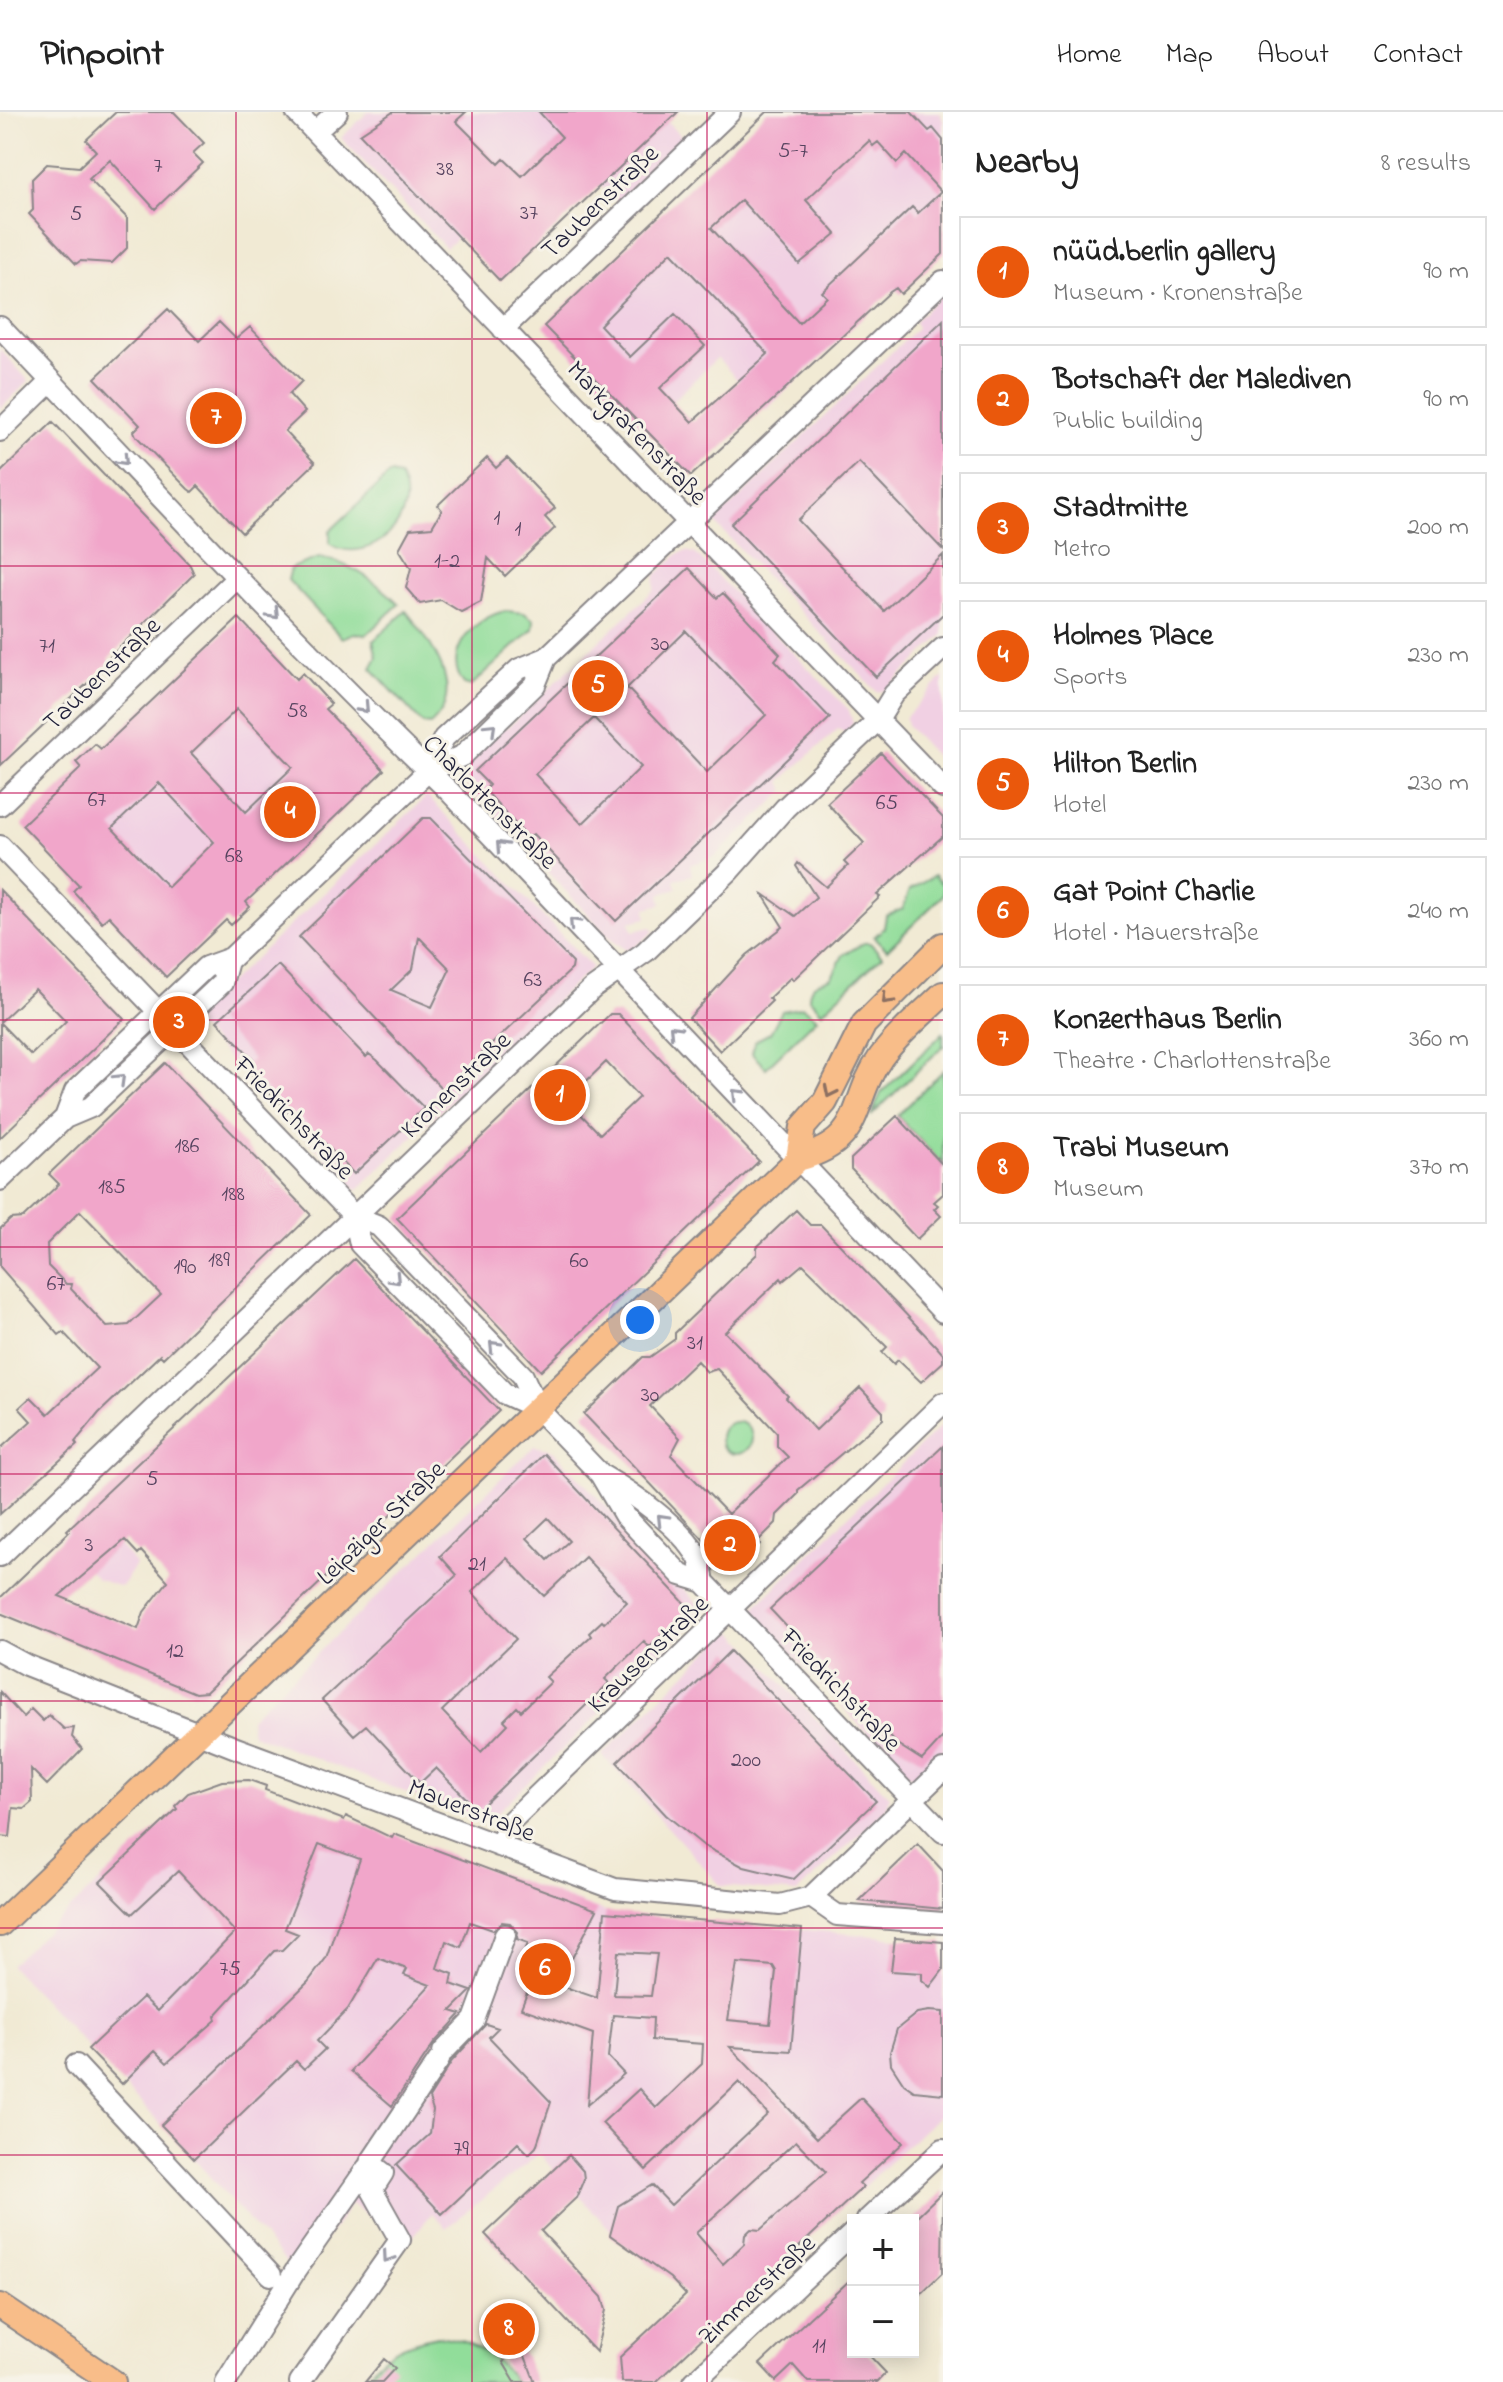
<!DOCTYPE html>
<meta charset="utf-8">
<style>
body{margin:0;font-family:"Indie Flower",sans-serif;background:#f2f2f2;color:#222}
.controls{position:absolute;right:24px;bottom:24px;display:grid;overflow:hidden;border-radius:0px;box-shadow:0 4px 20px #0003}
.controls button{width:72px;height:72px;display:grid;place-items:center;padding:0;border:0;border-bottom:2px solid #e0e0e0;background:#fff;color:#222;font:40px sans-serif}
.you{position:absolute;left:640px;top:1208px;width:28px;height:28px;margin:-20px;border:6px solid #fff;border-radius:50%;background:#1a73e8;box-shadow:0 0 0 12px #1a73e833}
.badge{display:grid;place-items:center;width:52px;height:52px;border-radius:50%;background:#ea580c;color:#fff;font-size:26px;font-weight:700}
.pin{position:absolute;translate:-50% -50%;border:4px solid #fff;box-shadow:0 2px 8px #0006}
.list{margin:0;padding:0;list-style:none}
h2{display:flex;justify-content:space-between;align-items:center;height:104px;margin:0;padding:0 32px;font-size:34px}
h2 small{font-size:26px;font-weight:400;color:#767676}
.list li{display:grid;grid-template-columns:52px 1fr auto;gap:24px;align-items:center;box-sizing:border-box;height:112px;margin:0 16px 16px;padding:0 16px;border:2px solid #e0e0e0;border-radius:0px}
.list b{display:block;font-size:30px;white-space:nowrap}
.list p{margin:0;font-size:26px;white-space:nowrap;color:#767676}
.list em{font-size:26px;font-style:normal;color:#767676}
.map{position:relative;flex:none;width:943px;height:2270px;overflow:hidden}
header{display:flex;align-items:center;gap:48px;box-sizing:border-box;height:112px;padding:0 40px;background:#fff;border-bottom:2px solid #e0e0e0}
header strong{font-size:38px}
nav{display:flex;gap:44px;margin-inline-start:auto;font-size:28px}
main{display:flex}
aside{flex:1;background:#fff}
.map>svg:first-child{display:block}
.built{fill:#f1d0e3}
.green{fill:#91dd9a;stroke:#5a806a;stroke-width:2}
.building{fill:#f1a6ca;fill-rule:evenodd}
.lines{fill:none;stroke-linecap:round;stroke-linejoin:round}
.minor-casing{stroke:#8a8688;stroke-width:24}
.major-casing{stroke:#8a8688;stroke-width:28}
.minor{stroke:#fff;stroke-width:20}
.major{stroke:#f8bd89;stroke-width:24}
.oneway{stroke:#9c9ca7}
.oneway2{stroke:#8d7062}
.grid{fill:none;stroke:#c2185b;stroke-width:2;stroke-opacity:0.55}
.labels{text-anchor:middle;stroke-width:6;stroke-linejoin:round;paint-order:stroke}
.number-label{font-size:22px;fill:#56435f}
.street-label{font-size:26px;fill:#22223b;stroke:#f7f3e8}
</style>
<header>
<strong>Pinpoint</strong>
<nav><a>Home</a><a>Map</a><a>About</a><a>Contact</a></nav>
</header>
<main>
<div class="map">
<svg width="943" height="2270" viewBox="0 0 943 2270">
<rect width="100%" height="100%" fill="#f7f3e8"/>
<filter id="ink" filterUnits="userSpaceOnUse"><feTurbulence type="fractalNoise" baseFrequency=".0125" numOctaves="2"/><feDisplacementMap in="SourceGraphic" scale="16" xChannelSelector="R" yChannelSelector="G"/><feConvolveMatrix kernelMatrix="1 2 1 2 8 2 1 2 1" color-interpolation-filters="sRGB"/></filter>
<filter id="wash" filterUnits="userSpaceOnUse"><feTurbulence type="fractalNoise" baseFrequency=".006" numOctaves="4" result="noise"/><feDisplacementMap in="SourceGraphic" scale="32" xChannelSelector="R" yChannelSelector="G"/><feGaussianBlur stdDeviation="1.8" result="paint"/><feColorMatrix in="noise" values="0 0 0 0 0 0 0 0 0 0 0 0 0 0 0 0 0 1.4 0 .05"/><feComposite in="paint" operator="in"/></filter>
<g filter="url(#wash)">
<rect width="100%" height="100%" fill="#f1ead4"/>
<path class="built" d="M368,0h290l28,29 -67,63 -43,-45 -14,-21 -116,110 -105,-110z
M767,0h173l3,10v132l-42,40 -5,-4 -7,3 -123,117 -49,-52 -74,72 -99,-104z
M943,181v342l-57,55 -9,2 -163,-170 203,-194 -2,-7z
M0,237l29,32 -29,28z
M687,439l9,3 153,156 4,13 -7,10 -8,-4 -57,52 4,10 -69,65 -26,9 2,10 -17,4 2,10 -17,5 2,10 -16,4 1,10 -17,4 3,9 18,-4 3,4 -21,18h-7l-12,-7 -148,-156 -5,-14 3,-9 38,-35 6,-1 146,-137 1,-14 23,-22z
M239,506l145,152 -218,207 -144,-152z
M943,565v87l-35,-37 -3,-9z
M427,684l165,171 -235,223 -158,-162 -3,-8 2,-8z
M943,1312v332l-27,22 -12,-6 -148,-155 -3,-8z
M535,1334l18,4 150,159 -5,10 -212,204 -234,-89 -2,-16z
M76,1408l43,25 17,20 -15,22 -24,-8 -38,-38z
M734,1520l155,164 -4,15 -88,82 -76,-7 -119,-131 124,-121z
M249,1668l17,6 -1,4 78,30 3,-4 46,22 2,-4 211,78 338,30v170l-210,197 -109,-65 -85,-90 -93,74 -14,-15 -24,30 -57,-39 -52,73 -105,-118 -184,-194 164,-153 14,-19 34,-12z"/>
<path class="green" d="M390,362l9,2c25,41 -30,92 -69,68v-13z
M319,446c31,4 59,25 80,46l-33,31 -12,-2 -12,5 -54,-58 3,-12z
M406,499c24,31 63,80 24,114l-7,-1 -52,-56 6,-11 -4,-16z
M506,499l18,2 10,7 -1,9 -62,57 -7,-2c-24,-31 12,-68 42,-73z
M934,764l9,9v10l-56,55 -13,-13 10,-9 2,-12 17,-7 7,-19z
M864,831h6l12,13 -60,56 -13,-14c0,-16 12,-16 23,-21l11,-22z
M803,895l14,11 -51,50 -14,-14 3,-13 15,-8 12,-22z
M943,921v13l-72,70 10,-23z
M943,959v94l-46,-49z
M720 1326a16 16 0 1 1 32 0a16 16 0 1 1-32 0Z
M438,2224c36,5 56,17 77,46h-152c18,-30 42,-40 75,-46z"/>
<g id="blocks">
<path class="building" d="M116,0h58l30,31 -11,10 10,10 -48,46 -45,-49 -21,19 38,39v30l-15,15 -32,-2 -4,3 -47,-50 4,-4 -1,-31 15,-15 32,3 17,-16 -10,-11z
M393,0h73l-10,9 43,43 5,-5 18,17 40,-39 -23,-25h139l-178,169 -140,-147z
M767,0h144l18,19 4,-3 10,12v114l-42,40 -5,-6 -6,4 -199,184 -147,-150zM869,29l4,5 5,-4 19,21 9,-9 35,38 -23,21 -6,-6 -90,85 5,5 -28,26 -88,-95 30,-28 58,64 37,-30 -30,-34zM671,140l97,102 -76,68 -32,-34 45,-42 -30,-32 -45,43 -30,-32z
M168,197l31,32 20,-19 17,17 14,-12 52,54 -13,13 16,18 -20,19 30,32 -73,70 -44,-47 -6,6 -4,-3 -52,-53 -2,-5 6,-6 -45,-47z
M943,208v230l-84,-88 -61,58 86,91 59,-56v59l-67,63 -145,-153z
M53,310l137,143 4,9 -86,85 2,3 -110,104v-293z
M487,346l9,10 11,-10 9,9 39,41 -10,9 10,11 -50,48 -17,-18 -7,44 -20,10 -20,-12 -21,4 -14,-16 5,-20 -12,-19 11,-20 22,-2 10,-17 -4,-5z
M689,456l28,30 6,-5 57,61 -5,6 55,58 -214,203 -83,-87 -5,4 -43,-48 4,-5 -14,-14zM686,519l80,84 -59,57 -80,-84zM594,606l47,49 -59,57 -47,-50z
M239,506l58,61 6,-6 28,31 -6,5 59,61 -138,132 4,5 -19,18 -5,-5 -60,57 -57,-61 -7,6 -29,-31 6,-6 -57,-60 59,-57 -5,-6 19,-18 6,5zM237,597l56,58 -47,45 -55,-59zM159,671l55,59 -46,45 -56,-59z
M881,641l62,65v18l-66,59 3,2 -87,83 -2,-3 -22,21 3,3 -52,50 -31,-33 58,-63 36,-28 -21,-34 33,23 21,-19 -20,-31 2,-3 28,24 22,-21 -4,-4 20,-19 -37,-40z
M423,706h8l142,145 -1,6 -129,121 -144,-153zM419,825l31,32 -18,38 -41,-17 22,-21z
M0,778l124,129 -124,119v-115l31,32 35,-34 -31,-32 -35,33z
M278,853l88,92 3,-3 8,6 47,48 -70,66 -59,-62 -4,3 -39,-40 -6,-10 7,-6 -36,-38z
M610,902h8l141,147 -218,210 -144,-153zM606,950l33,35 -39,37 -33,-34z
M165,951l146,152 -148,143 -3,-3 -61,58 -24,29 2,3 -77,69v-65l31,-28 -12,-13 12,-11 17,17 49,-46 -34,-36 -4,3 -59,-68v-38l11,-10 12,-1 36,-34 -10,-10zM80,1099l81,84 -32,30 -22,2 -36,-38 1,-5h-6l-18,-18 -1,-22z
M897,1004l46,49v29l-9,8 4,3 -4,4 7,7 -24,23 -66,-70v-10z
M796,1098l14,15h11l114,120 8,9v8l-22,20 -23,-22 -4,4 -12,-12 5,-5 -84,-83 -20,17 -2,-3 -56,54 63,64 -2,2 30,32 44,-42 23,24v7l-85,71v4l-21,21 -1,8 -17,17 1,4 -30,23 -16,-16 -4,1 -6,-12 -120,-126 59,-57h7l25,-18v-6l82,-79v-7zM697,1249l10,11 10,-3 60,64v13l11,11 -60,57 -57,-59 9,-17 -30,-32z
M354,1147l145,152 -293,281 -11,1 -195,-80v-15l69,-66 -2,-2zM125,1428l13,14 3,-3 27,30 -24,31 -6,17 -79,-33z
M943,1334v291l-21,23 -25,-16 -127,-135z
M544,1342l146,155 -41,38 -5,-6 -39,38 4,4 -131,127 -42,-42 -16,15 -54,-58 -12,10 -32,-35 135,-125 -17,-19zM548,1406l21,23 -21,19 -21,-22zM585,1445l42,45 -23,21 -2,-2 -13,12 2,3 -45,41 5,5 -30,29 -4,-4 -13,13 4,4 -27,28 -39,-41 74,-72 -44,-47 35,-34 37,38z
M730,1539l146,150 -82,78 -50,-12 -40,-21 -38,-31 -49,-53z
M0,1580l23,25 8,-8 12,12 6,-6 15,14 10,-1 -2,9 10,12 -35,36 -16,-16 1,33 -8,7 -11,-1 -3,29 -10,-1z
M249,1668l17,6 -1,4 79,30 2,-4 46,22 2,-4 203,76 -28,54 -16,19 44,15 8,-86 197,17 -11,122 -61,-4 87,91 44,-40 42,45 -44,40 4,4 -12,11 -195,184h-34l-2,-25 66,-62 -16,-17 -60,-43 8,-29 34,-21 19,20 97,-91 -29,-32 -93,88 -44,-47 37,-34 17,19 46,-44 1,-20 -51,-4 1,-22 -40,-3 -5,42 16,17 -37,31 6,-71 -72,-26 13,-34 -15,-6 9,-25 -11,-4 1,-7 -8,-9 -8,-1 -9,8 -23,-8 -9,25 -15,-6 -9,27 16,6 -2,10 20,7 -20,20 10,3 -27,29 -42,63 -41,-35 79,-86 -26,-10 3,-6 -29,-11 -30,51 -31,32 8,8 -21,20 -8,-8 -102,98 -33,-34 147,-143 18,-24 34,-99 -41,-15 -34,85 13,5 -16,16 -8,1 -59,65 1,4 -49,43 -12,-12 -33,33 -34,-35 55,-52 15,14 77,-79 -57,-61 -46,43 -32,-32 77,-73 -2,-3 13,-13 34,-12zM618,1840l39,2 -6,42 -37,-1zM737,1851l36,3 3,5 -6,53 -42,-4zM796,2029l30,31 -66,58 -9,-1 -6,6 -1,9 -21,20 -27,-31z
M918,1732l25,27v38l-84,-8z
M895,1826l48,4v28l-13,17 -8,-7v-7l-31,-2z
M929,1899l14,1v82l-29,-3 -10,-7 -13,-20 -1,-12 7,-23 20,-16z
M486,1912l12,4 -9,9 62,65 -15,45 -7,7 -11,-11 -76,71 -46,-49 34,-31 3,-24 -4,-12 23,-37z
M569,2043l14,16 1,8 -8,19 -35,33 61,66 4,13 -10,42 -111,-118z
M943,2079l-1,82 -29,28v-81z
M853,2165v75h13l20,21 -9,9h-69l-15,-17 -17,16 -16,-17z
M516,2234l9,10 10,26h-20l-12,-20z
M384,2247l11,9 -13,14h-17z"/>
</g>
</g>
<g filter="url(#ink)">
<use href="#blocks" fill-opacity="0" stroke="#8a8688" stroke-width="2"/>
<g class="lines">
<g class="minor-casing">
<path id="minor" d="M296,0l647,676
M315,20l22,-20
M0,215c148,156 294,315 449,464l494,521
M503,217l227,-217
M0,319l50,-49
M427,660l17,-34 75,-69 27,-11 397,-377
M0,693l237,-227
M0,734l354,370 25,10 144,150 15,33 62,65 24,41 57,60 23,7 239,250
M65,1006l10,-27 131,-124 25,-9 196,-186 35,-16 73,-71 11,-27
M0,1068l65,-62 26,-11 131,-124 6,-22
M354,1104l6,28 145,150 33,15
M603,1364c31,18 77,50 95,81 4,7 4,17 6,25
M0,1444l592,-567 53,-37 84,-81 56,-63 93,-88 16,-26 49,-46
M0,1539l26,14 210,83 379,141 165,16 31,-8 132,-127
M499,1734l11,-24 433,-419
M811,1785l26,18 106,8
M443,1940l31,-32 31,-85
M76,1953l195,210
M867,2108l76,-71
M226,2270l70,-112 71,-102
M300,2270l100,-142 -28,-50 11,-17 -13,-10 69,-103
M694,2270l159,-149"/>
</g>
<g class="major-casing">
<path id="major" d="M798,1047l5,-32 22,-25 39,-78 79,-79
M0,1812l798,-765c69,-19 50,-55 83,-102 17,-23 41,-43 62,-63
M0,2194l113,76"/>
</g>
<use href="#minor" class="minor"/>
<use href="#major" class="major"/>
</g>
<defs><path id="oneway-chevron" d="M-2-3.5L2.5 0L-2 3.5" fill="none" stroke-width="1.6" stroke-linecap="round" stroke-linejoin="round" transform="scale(2)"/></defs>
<g class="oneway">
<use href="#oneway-chevron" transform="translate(123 348) rotate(46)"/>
<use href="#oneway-chevron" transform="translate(274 502) rotate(46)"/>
<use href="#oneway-chevron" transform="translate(364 596) rotate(47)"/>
<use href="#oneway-chevron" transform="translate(491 616) rotate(-44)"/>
<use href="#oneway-chevron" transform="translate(501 734) rotate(-133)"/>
<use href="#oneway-chevron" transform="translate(574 811) rotate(-133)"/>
<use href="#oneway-chevron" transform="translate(674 918) rotate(-134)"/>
<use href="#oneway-chevron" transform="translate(120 967) rotate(-44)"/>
<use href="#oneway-chevron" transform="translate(737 982) rotate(-135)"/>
<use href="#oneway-chevron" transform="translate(395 1167) rotate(46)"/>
<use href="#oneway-chevron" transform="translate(494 1234) rotate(-134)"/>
<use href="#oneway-chevron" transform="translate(662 1407) rotate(-134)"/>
<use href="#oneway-chevron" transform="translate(388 2145) rotate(125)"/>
</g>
<g class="oneway2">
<use href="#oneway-chevron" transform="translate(887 887) rotate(134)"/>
<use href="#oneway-chevron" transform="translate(830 980) rotate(116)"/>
</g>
</g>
<path class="grid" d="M236,0v2270M472,0v2270M707,0v2270M0,227h943M0,454h943M0,681h943M0,908h943M0,1135h943M0,1362h943M0,1589h943M0,1816h943M0,2043h943"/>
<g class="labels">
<g class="number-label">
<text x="793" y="45">5-7</text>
<text x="158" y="60">7</text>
<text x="445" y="63">38</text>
<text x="529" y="107">37</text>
<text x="76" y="108">5</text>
<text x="497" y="412">1</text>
<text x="518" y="423">1</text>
<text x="447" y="455">1-2</text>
<text x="660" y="538">30</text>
<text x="47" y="540">71</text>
<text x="297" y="605">58</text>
<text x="97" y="694">67</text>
<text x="887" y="697">65</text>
<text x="234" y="750">68</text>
<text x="533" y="874">63</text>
<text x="187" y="1040">186</text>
<text x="112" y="1081">185</text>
<text x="233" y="1088">188</text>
<text x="219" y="1154">189</text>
<text x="579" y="1155">60</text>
<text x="185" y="1161">190</text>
<text x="56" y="1178">67</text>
<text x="695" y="1237">31</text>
<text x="650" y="1289">30</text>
<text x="152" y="1373">5</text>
<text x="89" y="1439">3</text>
<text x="477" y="1458">21</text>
<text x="175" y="1545">12</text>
<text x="746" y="1654">200</text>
<text x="230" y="1863">75</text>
<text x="461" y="2043">79</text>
<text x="819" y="2240">11</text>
</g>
<g class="street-label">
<text transform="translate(599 89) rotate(-44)" y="9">Taubenstraße</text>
<text transform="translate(638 320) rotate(46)" y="9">Markgrafenstraße</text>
<text transform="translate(101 561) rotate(-44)" y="9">Taubenstraße</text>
<text transform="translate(491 689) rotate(45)" y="9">Charlottenstraße</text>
<text transform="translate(455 972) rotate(-44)" y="9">Kronenstraße</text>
<text transform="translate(295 1005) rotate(46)" y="9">Friedrichstraße</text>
<text transform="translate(380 1410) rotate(-44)" y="9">Leipziger Straße</text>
<text transform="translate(647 1541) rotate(-44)" y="9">Krausenstraße</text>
<text transform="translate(842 1577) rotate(46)" y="9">Friedrichstraße</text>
<text transform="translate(472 1697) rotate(21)" y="9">Mauerstraße</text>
<text transform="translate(756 2177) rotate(-43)" y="9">Zimmerstraße</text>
</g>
</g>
</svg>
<div class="controls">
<button>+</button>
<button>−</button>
</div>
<div class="you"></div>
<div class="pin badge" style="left:560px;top:983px">1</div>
<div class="pin badge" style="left:730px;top:1433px">2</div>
<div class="pin badge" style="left:179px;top:910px">3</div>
<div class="pin badge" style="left:290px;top:700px">4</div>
<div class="pin badge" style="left:598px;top:574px">5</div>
<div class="pin badge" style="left:545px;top:1857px">6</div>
<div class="pin badge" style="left:216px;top:306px">7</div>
<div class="pin badge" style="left:509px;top:2217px">8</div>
</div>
<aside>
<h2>Nearby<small>8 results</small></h2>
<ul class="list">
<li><span class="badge">1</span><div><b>nüüd.berlin gallery</b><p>Museum · Kronenstraße</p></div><em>90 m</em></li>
<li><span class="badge">2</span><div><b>Botschaft der Malediven</b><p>Public building</p></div><em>90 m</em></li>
<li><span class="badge">3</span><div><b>Stadtmitte</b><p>Metro</p></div><em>200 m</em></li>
<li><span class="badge">4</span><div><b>Holmes Place</b><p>Sports</p></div><em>230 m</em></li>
<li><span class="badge">5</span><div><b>Hilton Berlin</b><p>Hotel</p></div><em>230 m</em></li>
<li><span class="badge">6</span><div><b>Gat Point Charlie</b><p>Hotel · Mauerstraße</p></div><em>240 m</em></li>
<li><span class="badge">7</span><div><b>Konzerthaus Berlin</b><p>Theatre · Charlottenstraße</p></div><em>360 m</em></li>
<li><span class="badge">8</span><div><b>Trabi Museum</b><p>Museum</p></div><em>370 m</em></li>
</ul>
</aside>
</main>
